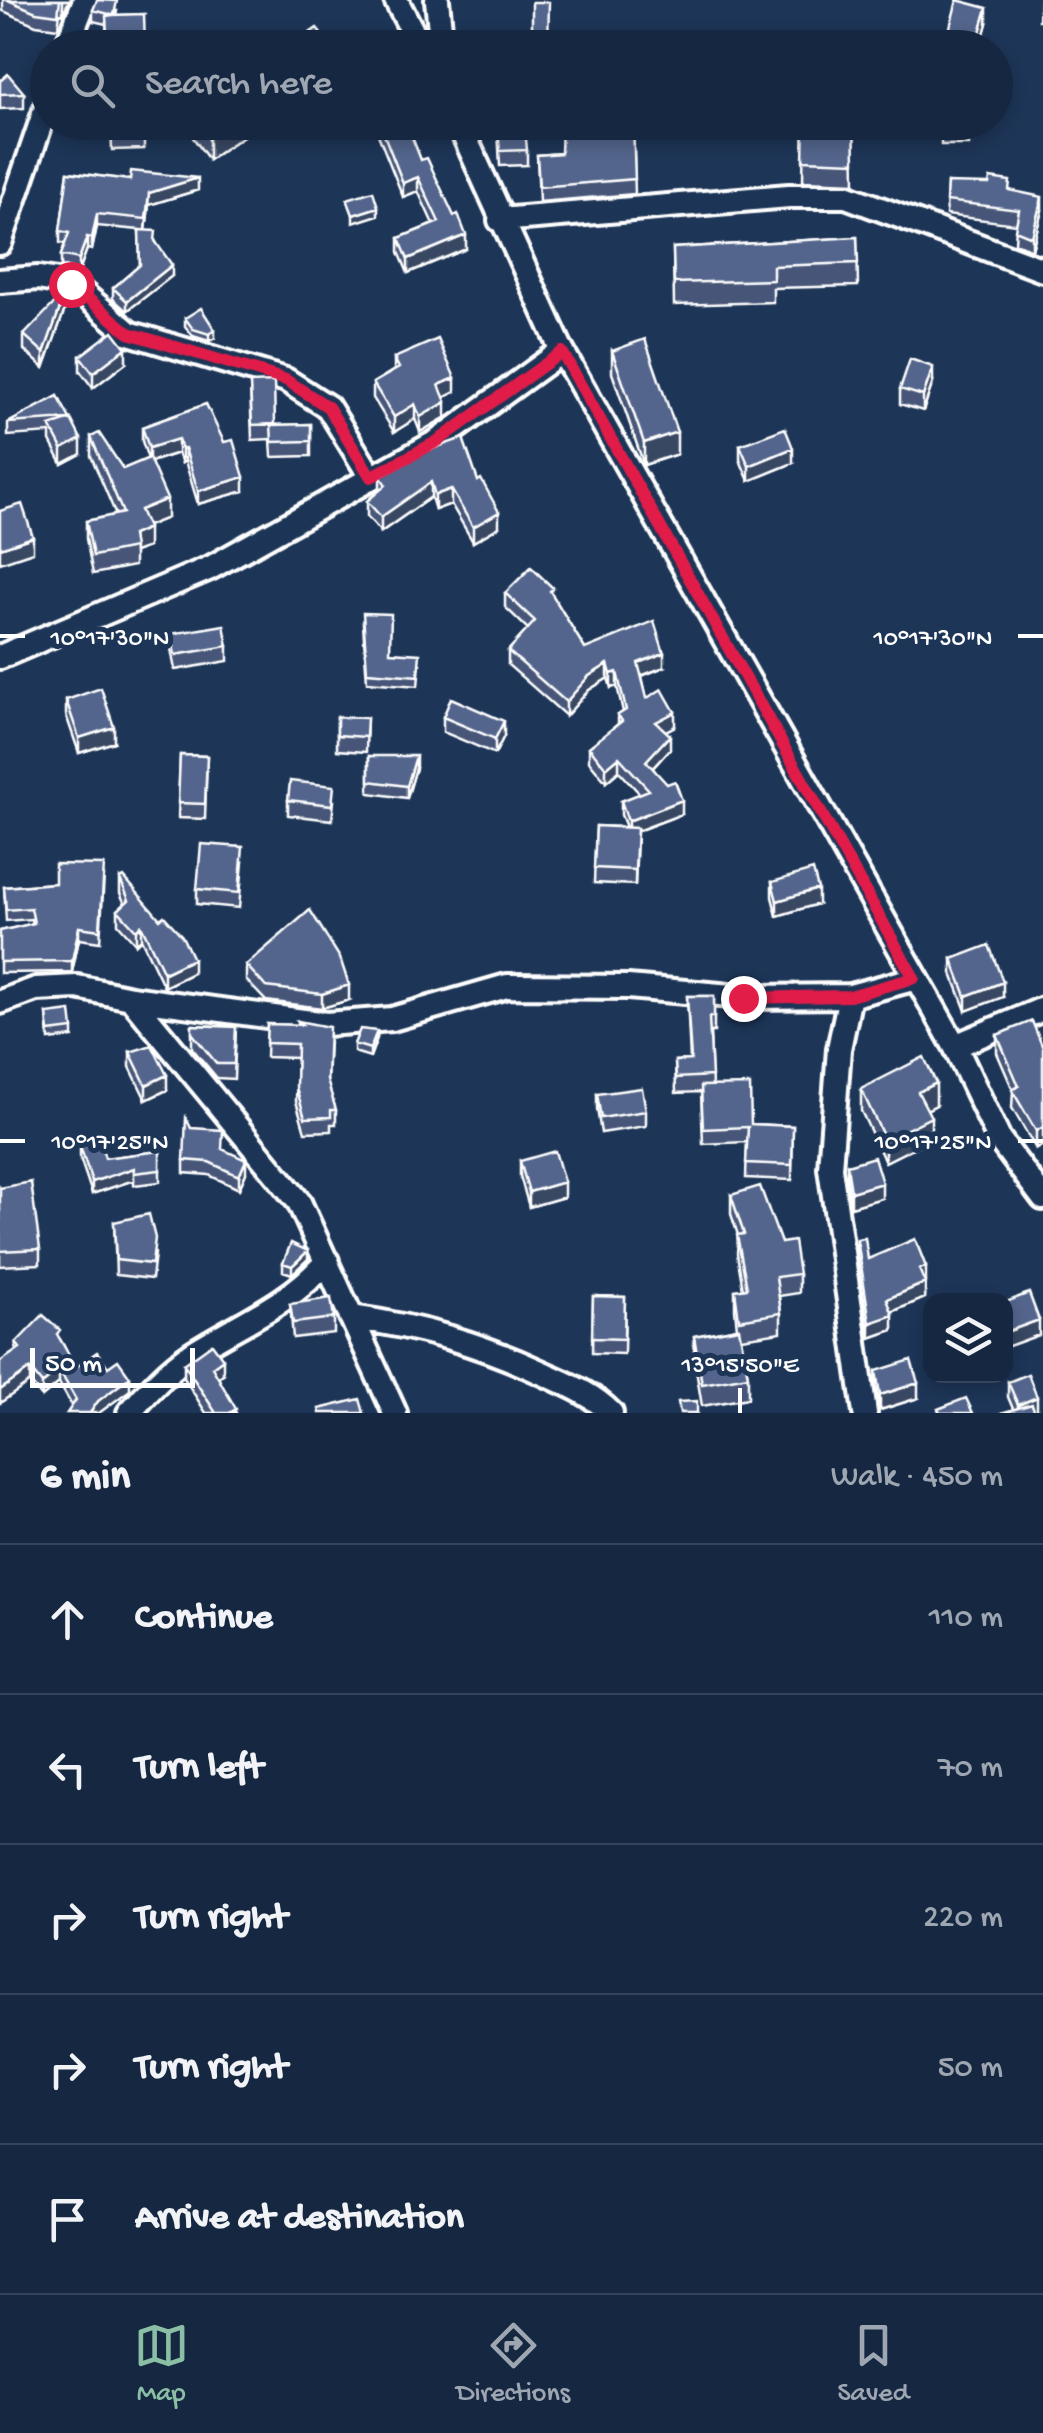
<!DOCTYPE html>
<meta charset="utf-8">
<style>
body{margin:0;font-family:"Gochi Hand",sans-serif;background:#1f3048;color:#f1f3f6}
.controls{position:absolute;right:30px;bottom:30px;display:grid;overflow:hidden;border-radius:20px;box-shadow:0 5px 15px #0003}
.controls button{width:90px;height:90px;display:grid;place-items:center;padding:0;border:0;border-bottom:2px solid #35445a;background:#162841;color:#f1f3f6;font:50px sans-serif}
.scale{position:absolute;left:30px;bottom:25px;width:165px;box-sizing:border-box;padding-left:10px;border:5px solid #fff;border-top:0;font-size:28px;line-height:35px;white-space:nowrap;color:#fff;-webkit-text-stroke:8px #1d3557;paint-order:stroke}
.stop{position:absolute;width:30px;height:30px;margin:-22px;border:8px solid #e11d48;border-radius:50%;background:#fff}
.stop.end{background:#e11d48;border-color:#fff;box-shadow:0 2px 10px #0008}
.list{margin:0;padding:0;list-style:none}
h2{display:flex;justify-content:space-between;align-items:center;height:130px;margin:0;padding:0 40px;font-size:42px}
h2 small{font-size:32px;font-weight:400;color:#9ea6b1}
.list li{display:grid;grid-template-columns:65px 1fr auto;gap:30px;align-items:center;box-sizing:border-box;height:150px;padding:0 40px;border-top:2px solid #35445a}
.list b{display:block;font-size:38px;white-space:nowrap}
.list em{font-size:32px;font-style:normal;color:#9ea6b1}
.icon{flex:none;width:55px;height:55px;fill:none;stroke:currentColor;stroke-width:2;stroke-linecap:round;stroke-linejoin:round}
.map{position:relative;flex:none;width:1043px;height:1413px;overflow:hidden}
.search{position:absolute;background:#162841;box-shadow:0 5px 15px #0003;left:30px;right:30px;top:30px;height:110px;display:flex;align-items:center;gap:25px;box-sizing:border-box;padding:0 35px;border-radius:55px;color:#9ea6b1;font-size:38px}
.sheet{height:880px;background:#162841}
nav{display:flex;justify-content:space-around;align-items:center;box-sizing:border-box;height:140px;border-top:2px solid #35445a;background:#162841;font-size:28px;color:#9ea6b1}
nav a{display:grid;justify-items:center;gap:5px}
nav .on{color:#8abfa5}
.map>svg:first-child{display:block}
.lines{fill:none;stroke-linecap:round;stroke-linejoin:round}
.minor-casing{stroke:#fff;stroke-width:30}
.minor{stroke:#1d3557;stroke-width:22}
.wall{fill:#475778;stroke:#fff;stroke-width:2.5}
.shaded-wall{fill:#394762;stroke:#fff;stroke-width:2.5}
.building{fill:#52658c;stroke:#fff;stroke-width:2.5}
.route{stroke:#e11d48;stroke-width:12}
.ticks{fill:none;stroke:#fff;stroke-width:4}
.ticks-label{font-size:25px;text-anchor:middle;fill:#fff;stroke:#1d3557;stroke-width:10;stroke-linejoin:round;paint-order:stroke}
</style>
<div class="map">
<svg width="1043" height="1413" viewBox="0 0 1043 1413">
<rect width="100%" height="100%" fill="#1d3557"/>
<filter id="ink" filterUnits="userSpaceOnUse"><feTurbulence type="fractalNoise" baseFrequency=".01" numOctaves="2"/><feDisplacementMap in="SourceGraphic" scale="20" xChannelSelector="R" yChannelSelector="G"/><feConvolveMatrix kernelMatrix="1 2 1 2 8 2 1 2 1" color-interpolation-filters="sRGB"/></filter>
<g filter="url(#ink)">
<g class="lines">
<g class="minor-casing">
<path id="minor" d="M396,0l25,48
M437,0l5,48
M66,48l19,-48
M458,122l104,229 393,695 44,93 44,59
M500,220l289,-24h57l197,74
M0,243l48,-141
M0,281l38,-3 33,5 58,50 157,47 42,27 43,70
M0,657l210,-89 228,-127 124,-90
M850,996l-11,53 -9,119 35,245
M131,998l195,26 66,-5 115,-33 121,1 115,10 107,-1 63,-17
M0,1002l36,-13 41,-2 54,11 168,204 96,211
M955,1046l88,-37
M351,1317c70,10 130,27 194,57 24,11 47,20 66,39
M129,1413c20,-22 38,-43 62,-59 48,-31 98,-49 136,-93"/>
</g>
<use href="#minor" class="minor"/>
</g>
<path class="wall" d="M3,0h66l-6,14 -3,-1 -2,15 -22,-3 -33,-14z
M1040,0h3v20h-4z
M93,10l24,1 -1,4 28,-1 -24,29 -13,1 -1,-20 -13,-3z
M987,23l-7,25h-25l-6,-2v-15z
M0,81l24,12v15l-24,1z
M111,122h33v27l-32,1z
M192,122h71l-54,38 -17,-24z
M373,122h34l-1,1 15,37 45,89 -58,24 -9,-21v-14l34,-14 -15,-33 -15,6z
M633,122l2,72 -96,8 -2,-47 24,-2z
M804,122h50l1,61 -52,-2z
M941,122h27l1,23h-28z
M498,130l29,20v15l-27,1z
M68,172l130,18 -49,15 -3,25 10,12 16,34 -45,35 -14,-12v-11l27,-23 -1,-35 -42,-4 -5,24 -5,-1 -8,22 -18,-5v-11l4,-11 -5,-1v-12z
M947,183l63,7 32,20 -10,40 -17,-7 1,-19 -70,-9z
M857,237l1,49 -85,2v14l-99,3 -1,-57z
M66,306l-22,62 -20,-18v-15z
M185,318l30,20 -6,3 -16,-5 -8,-10z
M612,351l65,103 -33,11 -32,-92z
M80,356l46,7 -33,25 -13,-17z
M394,358l61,34 -11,5 2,20 -26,15 -5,-13 -21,13 -21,-34v-15l21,-13z
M933,382l-10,29 -23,-7v-15z
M250,383l25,42 36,-1v32l-39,1 -1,-18 -19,1z
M58,396l23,58 -19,10 -12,-23v-8l-42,3v-13z
M206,404l38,87 -46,13 -13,-43 -3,2 -4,-10 -27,9 16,56 -20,8 1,21 -14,5v14l-41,8 -7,-35v-18l30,-6 -25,-59v-19l32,32 25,-10 -6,-18v-14z
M740,445l53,18 -44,18 -9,-21z
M380,476l98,5 21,46 -26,15 -22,-38 -16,6 -4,-13 -50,35 -14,-16v-15l13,-11z
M505,593l48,3 32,53 79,18 -22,9 5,22 28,28 -9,5 4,18 -17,19 29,46 -45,17 -2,54 -41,-2 2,-57 30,1 -5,-12v-14l19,-7 -21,-23 -13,11 -17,-21v-14l29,-23v-9l5,-3 -6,-26 -6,2 -3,-10 -19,12 -23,26 -58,-51v-14l20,-22 -23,-22z
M363,624l27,28 30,12 -2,22 -51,-4z
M171,634l57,12v15l-53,9 -4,-21z
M66,700l48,42 -35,11 -13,-38z
M337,717l30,1 -1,34 -29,-2z
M443,717l61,19 -9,18 -52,-22z
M180,755l27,1 -2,63 -27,-1z
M369,756l47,12 -9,30 -38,-5z
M288,800l46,1 -2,19 -44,-5z
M243,862l-4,46 -42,-4v-15z
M104,876l-4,66 -21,-3 -7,33 -72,1v-42l32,-7 -1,-5 -25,2 -2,-34 51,-4z
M120,879l73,94 -29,14 -23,-48 -5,5 -18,-20v-14l7,-6 -5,-11z
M772,882l46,22 -41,12 -5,-19z
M952,959l51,38 -37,14 -14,-37z
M246,965l103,35 -27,8 -56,-7 -20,-21z
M687,996h27v36h-4l2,54 39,38 42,2 -1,54 -46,-2 1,-36 -44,2 -2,-52 -25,1 -1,-32 15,-1z
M47,1014l26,15v8l-24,3z
M298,1021l31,20 -2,42 9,27v14h-5v7l-26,1 -9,-31 1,-43 -31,-1 1,-33 31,1z
M192,1025l44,2 -2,52 -17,-1 -25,-30z
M997,1035l46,13v97l-7,4 -24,-41 1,-18 -16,-37z
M377,1038l-7,19 -16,-5v-8z
M130,1052l37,38 -21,10 -16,-33z
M861,1089l75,16 -9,5 4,29 -46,23 -24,-51z
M597,1094l49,17v15l-45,7 -4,-24z
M191,1128l32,22 23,23 -7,16 -30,-14 -25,-2v-13z
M80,1146l25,12 55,-7v31l-26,3v-5l-42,14 -12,-36z
M520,1161l44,36 -35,10 -9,-31z
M847,1165l35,33 -31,9 -4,-27z
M0,1188l40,61v15l-40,2z
M731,1195l50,48 18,31v19l-20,3 2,17v19l-40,6 7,38v22l-46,8 -8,-48v-22l43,-8 -2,-19v-19l8,-1 -6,-35 1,-19 -7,-21z
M114,1222l41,31 -3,26 -36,-4z
M857,1239l11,20 58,23 -1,16 -33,14 1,18 -23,8 -13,-84z
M308,1259l-16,15 -9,-3v-8z
M593,1296l32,1 -1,57 -32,-1z
M290,1304l44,14v15l-41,5z
M60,1339l16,28h32l22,23 -58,16 -13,-23 -17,14 -12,-15 -14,-31v-8z
M184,1364l39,10 -5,3 18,36h-30l-22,-35z
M876,1371l42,27 -38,12 -4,-24z
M1008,1382l29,30 -2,1 -22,-4 -5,-12z"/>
<path class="shaded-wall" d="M63,0h6l-6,14z
M987,8v15l-7,25h-2v-9z
M231,122h32l-54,38v-22z
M418,177v14l-15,6v-14z
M198,178v12l-49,15 -3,26 3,-38z
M1042,197v13l-10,40v-13z
M378,207v8l-25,8v-8z
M97,214v12l-5,24v-12z
M466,235v14l-58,24v-14z
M87,237v12l-8,22v-12z
M172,265v11l-45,35v-10z
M66,291v15l-22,62v-15z
M215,330v8l-6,3v-7z
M126,348v15l-33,25v-15z
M933,367v15l-10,29v-15z
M455,378v14l-16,8v-15z
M446,402v15l-26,15v-15z
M415,404v15l-21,13v-15z
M677,432v22l-33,11v-22z
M81,439v15l-19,10v-15z
M178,439v14l-29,9v-14z
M185,448v13l-3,2v-14z
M793,448v15l-44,18v-15z
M244,477v14l-46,13v-13z
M431,482v15l-50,35v-15z
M451,489v15l-16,6v-15z
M167,499v19l-27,11v-19z
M499,512v15l-26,15v-15z
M148,528v19l-14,5 -2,-17z
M33,537v15l-33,11v-15z
M664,653v14l-26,10v-14z
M608,664v14l-19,12 -23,26v-14l23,-26z
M617,672v14l-6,2v-14z
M675,712v14l-19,10v-14z
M504,721v15l-9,18v-15z
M114,727v15l-35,11v-15z
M670,735v14l-24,26v-14z
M416,756v12l-9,30v-12z
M619,757v14l-13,11v-14z
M682,800v14l-45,17 -2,54 1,-53 -8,3v-14z
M818,889v15l-41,12v-15z
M141,925v14l-5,5v-14z
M79,927v12l-7,33v-11z
M193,959v14l-29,14v-14z
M1003,982v15l-37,14v-15z
M349,985v15l-27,8v-14z
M377,1031v7l-7,19v-8z
M167,1075v15l-21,10v-15z
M936,1083v22l-18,9v-22z
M931,1117v22l-46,23v-22z
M1043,1127v18l-7,4v-18z
M246,1160v13l-7,16v-13z
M134,1168v12l-42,14v-12z
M564,1182v15l-35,10v-15z
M882,1183v15l-31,9v-15z
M308,1251v8l-16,15v-8z
M926,1267v15l-7,2v-15z
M925,1283v15l-38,16v-15z
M893,1315v15l-23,8v-15z
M1039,1320v15l-33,12v-15z
M223,1359v15l-11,8v-15z
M30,1369v13l-30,21v-13z
M59,1370v13l-17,14v-13z
M130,1377v13l-31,23h-9l8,-12z
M918,1383v15l-38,12v-15z
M1037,1397v15l-19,1v-8z"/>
<path class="building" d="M8,0h52l-2,15 -22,-3z
M97,0l20,1 -3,14 30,-1 1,34h-26l2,-15h-14l-1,-17 7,-1 -20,-5z
M957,0l30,8 -9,31 -29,-8z
M532,2h17l-1,44 24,2h-89l3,-21 46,2z
M317,28l13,20h-42z
M839,38h13v6l24,1v3h-37z
M8,74l16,19 -24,1v-13z
M111,122h33v12l-32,1z
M198,122h33l-22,16z
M379,122h27l15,38 6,-2 27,58 4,-2 8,21 -58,24 -9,-21 40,-16 -21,-45 -15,6z
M562,122h71l2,57 -96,8 -2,-32 24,-2z
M804,122h50l1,40 -52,-2z
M941,122h27l1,8h-28z
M525,128l2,22 -27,1 -2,-21z
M131,171l67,7 -49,15 -3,26 -49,-5 -5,24 -5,-1 -8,22 -18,-4 8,-22 -9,-2 8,-59 62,8z
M990,178l20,3 -1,9 33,7 -10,40 -17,-7 4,-20 -73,-9 1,-18 42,1z
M373,191l5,16 -25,8 -6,-16z
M139,230l17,1 -1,10 17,24 -45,36 -14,-13 27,-23z
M857,237l1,26 -85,3v14l-99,3 -1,-35z
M66,291l-22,62 -20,-18z
M201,308l14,22 -6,4 -16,-5 -8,-11z
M113,331l13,17 -33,25 -13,-17z
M438,339l17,39 -16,7 7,17 -26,15 -5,-13 -21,13 -21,-34 26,-15 -5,-10z
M645,339l32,93 -33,11 -32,-92z
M910,359l23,8 -10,29 -23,-7z
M274,382l1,42 -23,1 -2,-42z
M58,396l12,23 -62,4z
M206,404l18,38 9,-2 11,37 -46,14 -13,-43 -3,1 -4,-10 -29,9 -7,-21z
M71,419l10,20 -19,10 -12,-23z
M311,424v17l-39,1 -1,-17z
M785,428l8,20 -44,18 -9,-21z
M99,433l24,36 26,-11 18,41 -27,11 8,18 -16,7 2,13 -41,8 -7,-35 37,-8 -32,-76z
M463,438l15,43 3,-2 18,33 -26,15 -22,-38 -16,6 -4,-13 -50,35 -14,-16 19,-16 -6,-9 40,-23z
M22,504l11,33 -33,11v-37z
M531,567l22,21 -3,3 35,58 69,-28 10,32 -26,10 9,35 15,-9 13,23 -19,10 14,13 -24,26 21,23 8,-3 7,19 -54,21 -7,-20 28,-11 -30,-33 -13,11 -17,-21 33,-26 -4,-6 8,-5 -9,-38 -6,2 -3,-10 -19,12 -23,26 -58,-51 27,-30 -30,-28z
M363,613l28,1 -1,38 30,2 -2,22 -51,-4z
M224,625l4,21 -53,9 -4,-21z
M101,688l13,39 -35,11 -13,-38z
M451,698l53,23 -9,18 -52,-22z
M337,717l30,1 -1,19 -29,-2z
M180,755l27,1 -2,48 -27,-1z
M369,756h47l-9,30 -38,-5z
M290,781l44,5 -2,19 -44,-5z
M596,826l41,2 -2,42 -41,-2z
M201,844l42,3 -4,46 -42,-4z
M55,864l49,1 -4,65 -21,-3 -7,34 -72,1v-31l34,-8 -3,-15 -25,2 -2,-23 51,-4z
M813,870l5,19 -41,12 -5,-19z
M124,877l36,42 4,-3 18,20 11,23 -29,14 -23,-48 -5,5 -18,-20 11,-10 -9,-21z
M310,910l30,48 9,27 -27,9 -56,-7 -20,-22z
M989,945l14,37 -37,14 -14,-37z
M687,996h27v21h-5l3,59 -36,2 -1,-17 16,-1z
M71,1011l2,18 -24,3 -2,-18z
M298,1021l31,6 -2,53 9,30h-5v7l-26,1 -9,-31 1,-43 -31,-1 1,-19 35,1z
M1032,1021l11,27v79l-7,4 -24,-41 7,-4 -22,-51z
M192,1025l44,2 -2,37h-17l-25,-31z
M360,1029l17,2 -7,18 -16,-5z
M152,1045l15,30 -21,10 -16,-33z
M924,1057l12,26 -18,9 13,25 -46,23 -24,-51z
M750,1085l1,39 42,2 -1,39 -46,-2 2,-36 -45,2 -2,-43z
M642,1088l4,23 -45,7 -4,-24z
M186,1118l5,10 32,2 -1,19 24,11 -7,16 -30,-14 -25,-2z
M99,1140l6,18 55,-7v19l-26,3v-5l-42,14 -12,-36z
M555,1151l9,31 -35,10 -9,-31z
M874,1157l8,26 -31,9 -4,-27z
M31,1182l9,67 -40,2v-63z
M760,1186l21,57 13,-2 5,33 -23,3 5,36 -42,7 -4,-30 12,-2 -10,-53 7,-1 -13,-39z
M149,1214l6,24 -3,26 -36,-4 -2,-38z
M865,1238l3,21 47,-20 11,28 -7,2 6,14 -38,16 6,16 -23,8 -13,-84z
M291,1243l17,8 -16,15 -9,-3z
M1029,1293l10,27 -33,12v-30z
M593,1296l32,1 -1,42 -32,-1z
M331,1298l3,20 -41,5 -3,-19z
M43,1315l17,15 -3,4 19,33 21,-15 11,15 10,-7 12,17 -32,24 -8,12h-23l9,-13 -17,-30 -17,14 -12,-15 -30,21v-28l20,-14 -4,-5z
M739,1328l9,48 -46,8 -8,-48z
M212,1344l11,15 -11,8 24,42 -7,4h-13l-32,-49z
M911,1360l7,23 -38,12 -4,-24z
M1028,1374l9,23 -19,8 -10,-23z
M966,1398l7,15h-33l-2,-4z
M360,1399l4,14h-44l-1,-4z
M697,1401v12h-17l-2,-11z
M1032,1404l3,9h-34z"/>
</g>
<g class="lines" filter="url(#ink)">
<path class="route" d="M71,284l58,49 157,47 42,27 43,70 67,-36 124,-89 352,626 -64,18 -107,2"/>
</g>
<path class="ticks" d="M0,636h25M1018,636h25M0,1141h25M1018,1141h25M740,1388v25"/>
<g class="ticks-label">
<text x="110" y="645">10°17'30"N</text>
<text x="933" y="645">10°17'30"N</text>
<text x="110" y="1149">10°17'25"N</text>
<text x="933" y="1149">10°17'25"N</text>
<text x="740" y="1372">13°15'50"E</text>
</g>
</svg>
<div class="controls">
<button><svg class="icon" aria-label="layers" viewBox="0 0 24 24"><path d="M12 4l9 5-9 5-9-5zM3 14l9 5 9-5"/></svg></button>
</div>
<div class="scale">50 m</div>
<div class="stop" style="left:71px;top:284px"></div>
<div class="stop end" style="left:743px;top:998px"></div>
<div class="search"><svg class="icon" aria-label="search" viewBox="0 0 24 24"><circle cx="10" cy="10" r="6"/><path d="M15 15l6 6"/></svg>Search here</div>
</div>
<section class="sheet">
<h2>6 min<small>Walk · 450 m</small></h2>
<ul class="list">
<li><svg class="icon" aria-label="ahead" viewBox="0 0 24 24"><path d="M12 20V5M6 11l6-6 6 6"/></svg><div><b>Continue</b></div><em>110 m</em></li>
<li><svg class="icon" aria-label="left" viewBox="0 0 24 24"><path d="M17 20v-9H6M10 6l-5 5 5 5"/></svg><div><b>Turn left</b></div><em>70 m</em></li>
<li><svg class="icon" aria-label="right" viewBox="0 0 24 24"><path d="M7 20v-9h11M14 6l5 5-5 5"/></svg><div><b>Turn right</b></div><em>220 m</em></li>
<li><svg class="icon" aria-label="right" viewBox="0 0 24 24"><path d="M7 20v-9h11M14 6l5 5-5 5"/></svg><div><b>Turn right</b></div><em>50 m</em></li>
<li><svg class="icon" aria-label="arrive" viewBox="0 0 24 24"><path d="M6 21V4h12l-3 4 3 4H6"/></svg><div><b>Arrive at destination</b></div></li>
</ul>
</section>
<nav>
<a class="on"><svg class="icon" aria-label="map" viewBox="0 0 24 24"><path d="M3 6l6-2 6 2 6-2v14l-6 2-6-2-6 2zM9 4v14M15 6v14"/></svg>Map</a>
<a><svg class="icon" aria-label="directions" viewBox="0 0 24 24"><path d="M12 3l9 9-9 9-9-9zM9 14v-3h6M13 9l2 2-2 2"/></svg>Directions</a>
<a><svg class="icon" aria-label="saved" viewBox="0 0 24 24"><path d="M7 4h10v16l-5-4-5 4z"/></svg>Saved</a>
</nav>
